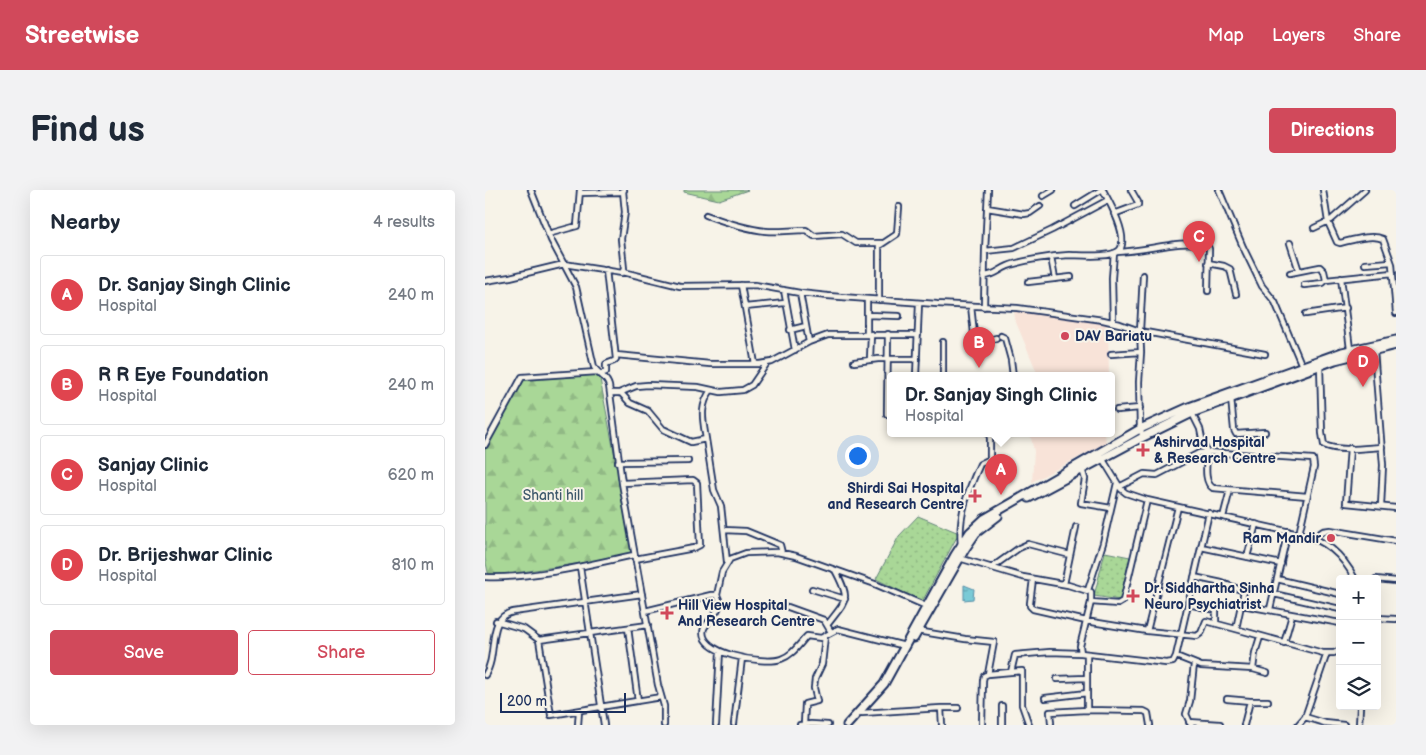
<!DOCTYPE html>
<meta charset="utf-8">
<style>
body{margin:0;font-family:"Balsamiq Sans",sans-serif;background:#f2f2f3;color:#1f2937}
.controls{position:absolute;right:15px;bottom:15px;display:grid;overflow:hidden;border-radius:5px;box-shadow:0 5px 20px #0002}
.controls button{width:45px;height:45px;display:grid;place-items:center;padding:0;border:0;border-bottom:1px solid #e0e1e3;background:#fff;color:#1f2937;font:25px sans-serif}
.scale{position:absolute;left:15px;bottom:12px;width:126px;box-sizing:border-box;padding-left:5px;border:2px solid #1b2f5e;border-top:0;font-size:14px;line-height:18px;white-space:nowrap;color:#1b2f5e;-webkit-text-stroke:4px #f7f3e8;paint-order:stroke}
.you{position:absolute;left:372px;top:265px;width:18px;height:18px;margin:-12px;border:4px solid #fff;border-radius:50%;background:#1a73e8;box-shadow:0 0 0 8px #1a73e833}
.badge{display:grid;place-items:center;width:32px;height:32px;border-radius:50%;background:#d1495b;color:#fff;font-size:16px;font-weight:700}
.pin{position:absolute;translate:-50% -41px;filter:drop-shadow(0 1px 2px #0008)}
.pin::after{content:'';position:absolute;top:26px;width:18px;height:15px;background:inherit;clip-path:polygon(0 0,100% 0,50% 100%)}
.popup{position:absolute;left:402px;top:182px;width:228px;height:65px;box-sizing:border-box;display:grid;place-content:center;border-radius:5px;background:#fff;filter:drop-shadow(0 1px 4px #0005);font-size:16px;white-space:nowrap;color:#747a83}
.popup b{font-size:19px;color:#1f2937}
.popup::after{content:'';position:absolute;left:50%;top:100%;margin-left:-10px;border:10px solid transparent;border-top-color:#fff}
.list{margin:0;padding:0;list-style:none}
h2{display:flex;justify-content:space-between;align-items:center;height:65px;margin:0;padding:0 20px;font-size:21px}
h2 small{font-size:16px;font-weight:400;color:#747a83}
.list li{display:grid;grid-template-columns:32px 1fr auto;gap:15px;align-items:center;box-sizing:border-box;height:80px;margin:0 10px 10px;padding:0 10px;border:1px solid #e0e1e3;border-radius:5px}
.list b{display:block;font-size:19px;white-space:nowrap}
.list p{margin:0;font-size:16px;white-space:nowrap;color:#747a83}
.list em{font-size:16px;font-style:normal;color:#747a83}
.actions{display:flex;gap:10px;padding:15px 20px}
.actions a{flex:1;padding:11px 0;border:1px solid #d1495b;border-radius:5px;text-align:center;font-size:18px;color:#d1495b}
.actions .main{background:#d1495b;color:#fff}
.icon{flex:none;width:28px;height:28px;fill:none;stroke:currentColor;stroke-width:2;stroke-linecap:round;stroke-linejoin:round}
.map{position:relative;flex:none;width:911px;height:535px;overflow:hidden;border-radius:5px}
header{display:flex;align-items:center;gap:30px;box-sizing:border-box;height:70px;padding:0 25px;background:#d1495b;color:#fff}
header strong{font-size:24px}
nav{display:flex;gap:28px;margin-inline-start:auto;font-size:18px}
.intro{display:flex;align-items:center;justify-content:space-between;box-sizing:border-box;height:120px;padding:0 30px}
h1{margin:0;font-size:35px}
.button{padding:12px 22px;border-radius:5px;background:#d1495b;color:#fff;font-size:18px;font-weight:700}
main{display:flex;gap:30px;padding:0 30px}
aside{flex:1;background:#fff;border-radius:5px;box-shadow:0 5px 20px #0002}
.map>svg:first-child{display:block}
.built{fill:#f8e3d8}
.forest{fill:url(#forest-firs);stroke:#62837a}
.park{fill:url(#park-dots);stroke:#62837a}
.water{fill:url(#water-ripples);stroke:#548ca6}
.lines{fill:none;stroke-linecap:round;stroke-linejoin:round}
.street-casing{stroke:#1b2f5e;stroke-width:8}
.secondary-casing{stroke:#1b2f5e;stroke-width:11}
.street{stroke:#f7f3e8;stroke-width:4.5}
.secondary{stroke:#f7f3e8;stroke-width:7}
.poi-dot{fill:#d1495b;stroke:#f7f3e8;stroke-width:2}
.labels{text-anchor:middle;stroke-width:4;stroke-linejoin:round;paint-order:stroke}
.poi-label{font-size:14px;font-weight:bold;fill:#1b2f5e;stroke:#f7f3e8;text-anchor:start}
.park-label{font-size:14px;fill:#3e596c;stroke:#f7f3e8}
</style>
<header>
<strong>Streetwise</strong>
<nav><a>Map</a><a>Layers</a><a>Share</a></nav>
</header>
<div class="intro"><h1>Find us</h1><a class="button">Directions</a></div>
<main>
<aside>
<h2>Nearby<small>4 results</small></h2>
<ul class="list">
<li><span class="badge" style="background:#e0444e">A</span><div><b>Dr. Sanjay Singh Clinic</b><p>Hospital</p></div><em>240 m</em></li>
<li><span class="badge" style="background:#e0444e">B</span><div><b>R R Eye Foundation</b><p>Hospital</p></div><em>240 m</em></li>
<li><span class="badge" style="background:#e0444e">C</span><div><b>Sanjay Clinic</b><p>Hospital</p></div><em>620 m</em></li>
<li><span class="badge" style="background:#e0444e">D</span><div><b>Dr. Brijeshwar Clinic</b><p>Hospital</p></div><em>810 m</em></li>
</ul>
<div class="actions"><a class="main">Save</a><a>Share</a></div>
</aside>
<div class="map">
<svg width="911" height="535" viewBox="0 0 911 535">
<defs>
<pattern id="forest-firs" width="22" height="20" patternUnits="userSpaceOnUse" patternTransform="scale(1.25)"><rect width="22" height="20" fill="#a9d797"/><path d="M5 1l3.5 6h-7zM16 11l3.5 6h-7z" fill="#91b985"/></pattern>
<pattern id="park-dots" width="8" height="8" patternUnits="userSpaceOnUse" patternTransform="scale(1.25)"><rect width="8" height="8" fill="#a9d797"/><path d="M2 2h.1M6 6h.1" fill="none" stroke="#91b985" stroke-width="1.8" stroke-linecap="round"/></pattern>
<pattern id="water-ripples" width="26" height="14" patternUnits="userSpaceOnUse" patternTransform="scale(1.25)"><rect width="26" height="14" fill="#7acad6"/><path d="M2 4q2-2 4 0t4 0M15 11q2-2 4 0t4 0" fill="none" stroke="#63a4b1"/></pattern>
</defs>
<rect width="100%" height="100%" fill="#f7f3e8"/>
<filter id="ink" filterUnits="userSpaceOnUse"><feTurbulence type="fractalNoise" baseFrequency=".02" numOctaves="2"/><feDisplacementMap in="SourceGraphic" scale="10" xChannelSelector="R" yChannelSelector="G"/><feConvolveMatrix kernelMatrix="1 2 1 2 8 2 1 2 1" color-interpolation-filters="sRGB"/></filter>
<g filter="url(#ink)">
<path class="built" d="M529,120l94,13 1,53h-75l2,-6 -21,-50z
M545,244h75l1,9 -74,39 2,-31z"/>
<path class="forest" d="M199,0h64l-29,10 -35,-8z
M114,184l35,181 -145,22 -4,-19v-112l34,-67z"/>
<path class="park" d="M433,326l41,17 -37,69 -46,-23 23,-43z
M620,362l25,5 -10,43 -26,-4z"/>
<path class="water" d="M479,395l10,4 -1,10 -9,1z"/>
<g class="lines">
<g class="street-casing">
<path id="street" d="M46,0l20,50 25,47 18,80c5,8 13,10 15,19l13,97 36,202 6,21v19
M503,0l-3,61 29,-3 38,-18 56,-30
M734,0l24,57 19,39 13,16 27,64
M838,0l5,32 9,20 3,1c13,-3 31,-9 43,-4l9,25 4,49
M95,3l40,-1 4,-2
M558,6l10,-6
M590,16l26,-16
M502,18l37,6 6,-1 10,-7
M629,24l24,-9v-3l-7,-12
M221,25c19,7 39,14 60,16 13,1 26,-1 40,-1l8,6 28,-2 14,9h26
M829,38l17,-8 34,-30
M63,44l29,-8 3,-36
M805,53l9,28
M632,62c30,-1 60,-12 90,-8l2,5 -1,42
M566,67l4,22
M723,73l16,3 6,3 6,25
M880,74l26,-2
M138,82l57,14 75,-1 45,8 28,3 109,8 80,4 86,12 17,4 20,7 125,23
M805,83l30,-6 4,4 2,9
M658,85l-3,56 1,21 -2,30 1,47 3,7
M499,86c12,-1 14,-6 24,-10 15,-6 45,-10 61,-11 11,0 47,4 52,-7 6,-15 -11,-45 -18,-58
M856,88l9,71
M0,91l25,-4 54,-13 58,9 2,-4 -3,-30 4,-27 -2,-21
M543,92l43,-5
M256,95l14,79
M819,95l19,-2 3,-3 67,-7
M299,100l11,60
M315,103l9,49
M382,109v35
M394,110v-54l18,-12 2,-27
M486,116l4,37h4l17,-5
M260,117l40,-4
M499,117l1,-56
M821,124l40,-6
M382,125l32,1
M628,132l-1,-44 2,-25
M305,140l16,-4
M403,144l-1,78v2l4,1
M516,146l4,2 6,22 2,16
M889,160l9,115 -2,41
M626,164l30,-2
M131,165l94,9h50l12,-2 37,-20 19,-7h90
M385,169l1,-25
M369,172l24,-3h39
M835,176l2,67 2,12c16,7 41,3 58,2
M114,184l7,-2v-8l8,-3 2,-2 -10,-89
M431,186l3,-73
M458,186v-34
M126,203h10l9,10 18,8 15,18 28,13 15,-3 8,51 7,16 6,56
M134,203l17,-7 12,-1 50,2 23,5 22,-2 9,-5 15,-22
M746,208l3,32 2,4 29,-2
M632,220l23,-2
M221,249c-3,-19 -7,-32 5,-49
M0,255l37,-68 75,-5
M865,258l-4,55 50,5
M617,268l19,31 5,4 21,7 152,34 15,-67 -1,-8 -106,-7 -4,-8 -3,-15 -8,-16
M133,272l70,-1
M597,279l3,10 -4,24 30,5
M137,293l71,-3 4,3 3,62 -6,3 -59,11
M634,297l25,-13 13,1 42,-22 8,-1c0,11 -4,30 6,36l94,8
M738,327l7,-27
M239,340l22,1 34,14 2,8
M814,344c26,5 44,21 56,45
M829,347l9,-6 7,-1 66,11
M476,355c-3,-29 7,-55 19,-81l10,-5v-21l-1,-4
M716,357l80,17
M762,367l9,-33
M474,368l64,19 45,8 23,7v10l27,2 5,-3 24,-101
M95,377l24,158
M506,378l28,-20 9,-4 42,11
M0,387c48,2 102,-12 149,-22
M709,387l28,6 22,8 -8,38 87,24h11l6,-3
M548,389l-3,24v3l3,3 53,12 61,10 50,5 4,-3 5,-12 30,8
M792,389l63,15
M891,389l20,2
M579,394l12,-57
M327,399l33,10
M603,400l15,-47 14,-60
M789,404l66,15
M232,405l5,-23 8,-13 16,-6 31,-1 19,4 79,28 51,22
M606,412l-11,44 1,7 85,10 7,-1 3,-6 33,-143
M703,414l28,6v13
M757,415l98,18
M303,417l36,13 7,12
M785,419l18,-78
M160,421l66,-16h6c8,13 -6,22 -13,33 -9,26 60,37 77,31 12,-4 18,-15 26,-23l14,2 17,-9 67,17
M892,428l19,1
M11,431l28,8 15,11
M343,434c19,-25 23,-24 7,-54
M163,435l-109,15 12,75 110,-18
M143,438l10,73
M432,441l48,8 29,3 -6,32 -4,2 -1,4 -1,45
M662,441l31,-124
M775,447l-5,16 -2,16 14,4
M799,453l8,-28
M602,465v55l57,1 4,2 2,12
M691,466l25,10 52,3
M526,482l4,-17 35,-3 30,1
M503,484l34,-3v34l7,20
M0,485c14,-21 0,-57 28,-63l129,-18
M572,489l30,-1
M560,508l42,-5
M742,509l23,2 -6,24
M765,511h18
M517,516v19
M456,518h17
M377,523l79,-5 1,17
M820,527l20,6 19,2
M704,532l31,2
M566,533l-1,-11 37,-2
M249,534l8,-66
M319,534l1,-20 12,-3 -3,-13 1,-9 7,-15 3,-28
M93,535l1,-14
M231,535l4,-74
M315,535l11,-1 17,1
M706,535l-5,-11 4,-13 4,-37
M813,535l7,-8 22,-64
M874,535l1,-19"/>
</g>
<g class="secondary-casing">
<path id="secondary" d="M544,308l112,-60 51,-25 143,-53 61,-15
M429,448l51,-89 11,-16 22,-17
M362,535l37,-41 71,-129 15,-23 14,-13 156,-90 49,-22 153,-55 54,-12"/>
</g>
<use href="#street" class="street"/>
<use href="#secondary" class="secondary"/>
</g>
</g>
<g class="poi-dot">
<circle cx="580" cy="146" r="5"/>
<path d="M655.5 252.5h5v5h5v5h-5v5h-5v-5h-5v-5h5z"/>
<path d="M487.5 298.5h5v5h5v5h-5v5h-5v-5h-5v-5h5z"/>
<circle cx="846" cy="348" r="5"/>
<path d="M645.5 398.5h5v5h5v5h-5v5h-5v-5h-5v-5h5z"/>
<path d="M179.5 415.5h5v5h5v5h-5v5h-5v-5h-5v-5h5z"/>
</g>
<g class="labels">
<g class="poi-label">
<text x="590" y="151">DAV Bariatu</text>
<text x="669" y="257">Ashirvad Hospital<tspan x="669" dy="16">&amp; Research Centre</tspan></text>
<text x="479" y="303" text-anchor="end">Shirdi Sai Hospital<tspan x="479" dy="16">and Research Centre</tspan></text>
<text x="836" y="353" text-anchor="end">Ram Mandir</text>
<text x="659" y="403">Dr. Siddhartha Sinha<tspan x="659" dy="16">Neuro Psychiatrist</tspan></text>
<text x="193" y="420">Hill View Hospital<tspan x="193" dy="16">And Research Centre</tspan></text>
</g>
<g class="park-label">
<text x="68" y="310">Shanti hill</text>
</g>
</g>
</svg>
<div class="controls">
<button>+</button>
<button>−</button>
<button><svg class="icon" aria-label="layers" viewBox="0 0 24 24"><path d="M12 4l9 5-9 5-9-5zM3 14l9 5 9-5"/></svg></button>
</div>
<div class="scale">200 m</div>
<div class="you"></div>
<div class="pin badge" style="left:516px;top:305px;background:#e0444e">A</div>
<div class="popup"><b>Dr. Sanjay Singh Clinic</b>Hospital</div>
<div class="pin badge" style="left:494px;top:178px;background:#e0444e">B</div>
<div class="pin badge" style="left:714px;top:72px;background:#e0444e">C</div>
<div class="pin badge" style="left:878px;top:197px;background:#e0444e">D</div>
</div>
</main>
